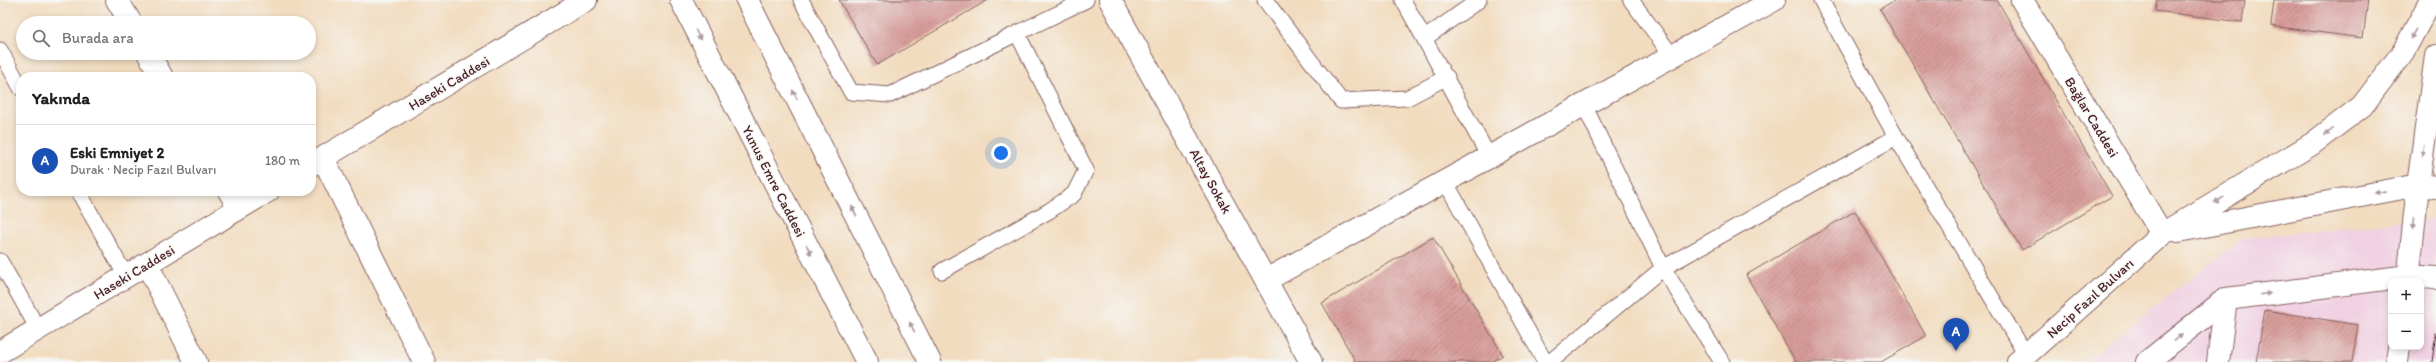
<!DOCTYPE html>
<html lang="tr">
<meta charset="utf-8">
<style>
body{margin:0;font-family:Itim,sans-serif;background:#f2f2f2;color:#222}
.controls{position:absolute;right:12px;bottom:12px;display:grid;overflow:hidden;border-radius:8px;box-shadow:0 2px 6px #0003}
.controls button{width:36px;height:36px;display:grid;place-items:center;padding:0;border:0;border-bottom:1px solid #e0e0e0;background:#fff;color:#222;font:20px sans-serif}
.you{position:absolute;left:1001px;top:153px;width:14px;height:14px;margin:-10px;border:3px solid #fff;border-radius:50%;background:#1a73e8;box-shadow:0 0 0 6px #1a73e833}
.badge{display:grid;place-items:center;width:26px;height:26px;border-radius:50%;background:#c8321e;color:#fff;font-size:13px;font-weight:700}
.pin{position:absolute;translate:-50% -33px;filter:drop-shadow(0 1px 2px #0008)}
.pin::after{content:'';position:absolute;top:21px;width:14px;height:12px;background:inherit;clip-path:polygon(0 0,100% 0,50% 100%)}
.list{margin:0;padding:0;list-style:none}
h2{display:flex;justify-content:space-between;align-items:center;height:52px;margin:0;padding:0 16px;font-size:17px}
h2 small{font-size:13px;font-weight:400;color:#767676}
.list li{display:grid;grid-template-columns:26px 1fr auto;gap:12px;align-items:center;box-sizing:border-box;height:72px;padding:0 16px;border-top:1px solid #e0e0e0}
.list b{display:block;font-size:15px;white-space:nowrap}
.list p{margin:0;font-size:13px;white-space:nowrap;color:#767676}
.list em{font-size:13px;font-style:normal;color:#767676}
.icon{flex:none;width:22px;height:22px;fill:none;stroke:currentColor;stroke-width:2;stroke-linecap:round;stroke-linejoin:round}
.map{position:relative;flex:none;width:2436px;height:362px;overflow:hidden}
.search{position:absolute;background:#fff;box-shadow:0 2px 6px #0003;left:16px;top:16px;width:300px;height:44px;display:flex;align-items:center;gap:10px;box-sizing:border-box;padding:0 14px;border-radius:22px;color:#767676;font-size:15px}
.panel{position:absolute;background:#fff;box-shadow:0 2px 6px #0003;left:16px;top:72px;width:300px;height:124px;border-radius:16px}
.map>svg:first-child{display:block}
.built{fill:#f1d0e2;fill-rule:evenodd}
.building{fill:url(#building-hatch)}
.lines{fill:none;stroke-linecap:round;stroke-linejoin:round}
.service-casing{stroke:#85615f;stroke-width:17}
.minor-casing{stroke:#85615f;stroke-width:24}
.tertiary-casing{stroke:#85615f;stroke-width:24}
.trunk-casing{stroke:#85615f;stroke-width:24}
.service{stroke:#fff;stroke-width:15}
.minor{stroke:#fff;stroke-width:22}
.tertiary{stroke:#fff;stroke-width:22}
.trunk{stroke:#fff;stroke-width:22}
.tram{stroke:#4a1f2b;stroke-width:1}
.oneway{fill:#ae9aa0}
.labels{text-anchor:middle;stroke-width:3;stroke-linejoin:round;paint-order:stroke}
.street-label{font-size:14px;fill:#4a1f2b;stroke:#f6f6f2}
</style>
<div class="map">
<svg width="2436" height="362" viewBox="0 0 2436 362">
<defs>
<pattern id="building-hatch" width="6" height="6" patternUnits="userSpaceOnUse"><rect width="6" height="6" fill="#d89d9a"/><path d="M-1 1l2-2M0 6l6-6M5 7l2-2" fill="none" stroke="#b17f7e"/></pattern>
</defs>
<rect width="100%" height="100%" fill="#f6f6f2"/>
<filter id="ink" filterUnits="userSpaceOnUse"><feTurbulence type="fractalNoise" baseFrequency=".025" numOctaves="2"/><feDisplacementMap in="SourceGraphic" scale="8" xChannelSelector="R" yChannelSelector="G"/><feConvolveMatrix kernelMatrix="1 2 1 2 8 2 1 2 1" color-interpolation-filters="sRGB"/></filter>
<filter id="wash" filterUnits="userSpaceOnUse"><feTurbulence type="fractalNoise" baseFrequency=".012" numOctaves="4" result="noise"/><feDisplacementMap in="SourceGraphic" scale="16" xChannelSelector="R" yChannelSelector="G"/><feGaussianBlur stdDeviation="0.9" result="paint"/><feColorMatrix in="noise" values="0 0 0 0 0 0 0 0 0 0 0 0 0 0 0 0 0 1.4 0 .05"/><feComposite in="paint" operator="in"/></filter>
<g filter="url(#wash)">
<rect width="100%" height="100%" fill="#f2dcbf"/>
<path class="built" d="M2436,218v144h-352l159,-124zM2391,281h30v66h-30z"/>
<g id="blocks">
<path class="building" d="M839,0h149l-111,65z
M1895,0h102l115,196 -90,54 -142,-241z
M2157,0h88l-3,22 -87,-11z
M2274,0h94l-5,38 -92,-12z
M1855,211l71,125 -45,26h-85l-50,-87z
M1433,237l70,118 -12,7h-135l-34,-59z
M2265,310l93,15 -6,37h-96z"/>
</g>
</g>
<g filter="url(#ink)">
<use href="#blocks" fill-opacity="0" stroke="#85615f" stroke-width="1"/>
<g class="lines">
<g class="service-casing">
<path id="service" d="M801,0l50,92 39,3 196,-95
M1265,0l76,101 66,-3 40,-21
M1403,0l86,157
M1631,0l41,56
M1821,0l75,137 130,218
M1425,38l54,-38
M0,50l21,38
M1584,105l79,163 59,94
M1445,181l100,181
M78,191l48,85
M0,261l38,68
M942,271l107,-60 25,-17 12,-24 -69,-137
M1550,362l113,-94 233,-131"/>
</g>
<g class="minor-casing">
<path id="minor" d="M117,0l14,23
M1110,0l201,362
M2022,0l140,234
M148,53l14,24
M323,158l101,204
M229,191l10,17
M147,264l49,98
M1266,280l508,-280
M2218,362l8,-63"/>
</g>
<g class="tertiary-casing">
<path id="tertiary" d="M681,0l186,362
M747,0l183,362
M311,165l275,-165
M0,352l268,-161
M2018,362l144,-128
M2147,362l79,-63"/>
</g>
<g class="trunk-casing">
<path id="trunk" d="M2178,231l240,-46 18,2
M2162,234l150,-90 50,-38 41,-54 28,-52
M2408,281l10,-96 18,-129
M2226,299l183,-23 27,2
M2397,362l2,-15"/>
</g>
<use href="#service" class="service"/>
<use href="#minor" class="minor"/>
<use href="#tertiary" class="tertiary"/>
<use href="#trunk" class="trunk"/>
<path class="tram" d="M2432,362l4,-29"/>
</g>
<defs><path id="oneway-solid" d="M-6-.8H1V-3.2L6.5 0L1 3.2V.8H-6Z"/></defs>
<g class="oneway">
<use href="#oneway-solid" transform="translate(2413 34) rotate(119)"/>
<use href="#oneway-solid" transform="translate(698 35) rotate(63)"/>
<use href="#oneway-solid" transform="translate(795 95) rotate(-117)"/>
<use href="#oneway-solid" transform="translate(2329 132) rotate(143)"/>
<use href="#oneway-solid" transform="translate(2423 150) rotate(98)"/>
<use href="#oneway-solid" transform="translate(2380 192) rotate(169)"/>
<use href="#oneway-solid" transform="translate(2219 200) rotate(149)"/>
<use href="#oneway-solid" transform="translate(854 211) rotate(-117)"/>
<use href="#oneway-solid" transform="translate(2414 223) rotate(96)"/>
<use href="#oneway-solid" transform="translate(809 250) rotate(63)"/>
<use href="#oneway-solid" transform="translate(2265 294) rotate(-7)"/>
<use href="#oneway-solid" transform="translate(912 327) rotate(-117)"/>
<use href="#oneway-solid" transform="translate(2178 338) rotate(-39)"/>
</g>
</g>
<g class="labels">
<g class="street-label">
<text transform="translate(449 83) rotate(-31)" y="5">Haseki Caddesi</text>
<text transform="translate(2092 117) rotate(59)" y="5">Bağlar Caddesi</text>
<text transform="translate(774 181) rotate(63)" y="5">Yunus Emre Caddesi</text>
<text transform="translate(1211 181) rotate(61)" y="5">Altay Sokak</text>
<text transform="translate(134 272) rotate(-31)" y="5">Haseki Caddesi</text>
<text transform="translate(2090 298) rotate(-42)" y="5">Necip Fazıl Bulvarı</text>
</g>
</g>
</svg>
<div class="controls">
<button>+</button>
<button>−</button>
</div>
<div class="you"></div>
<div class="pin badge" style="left:1956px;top:351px;background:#1a4fb4">A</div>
<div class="search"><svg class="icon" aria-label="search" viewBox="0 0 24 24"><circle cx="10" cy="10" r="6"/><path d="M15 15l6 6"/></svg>Burada ara</div>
<section class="panel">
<h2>Yakında<small></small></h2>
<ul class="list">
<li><span class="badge" style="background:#1a4fb4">A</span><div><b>Eski Emniyet 2</b><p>Durak · Necip Fazıl Bulvarı</p></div><em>180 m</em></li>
</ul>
</section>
</div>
